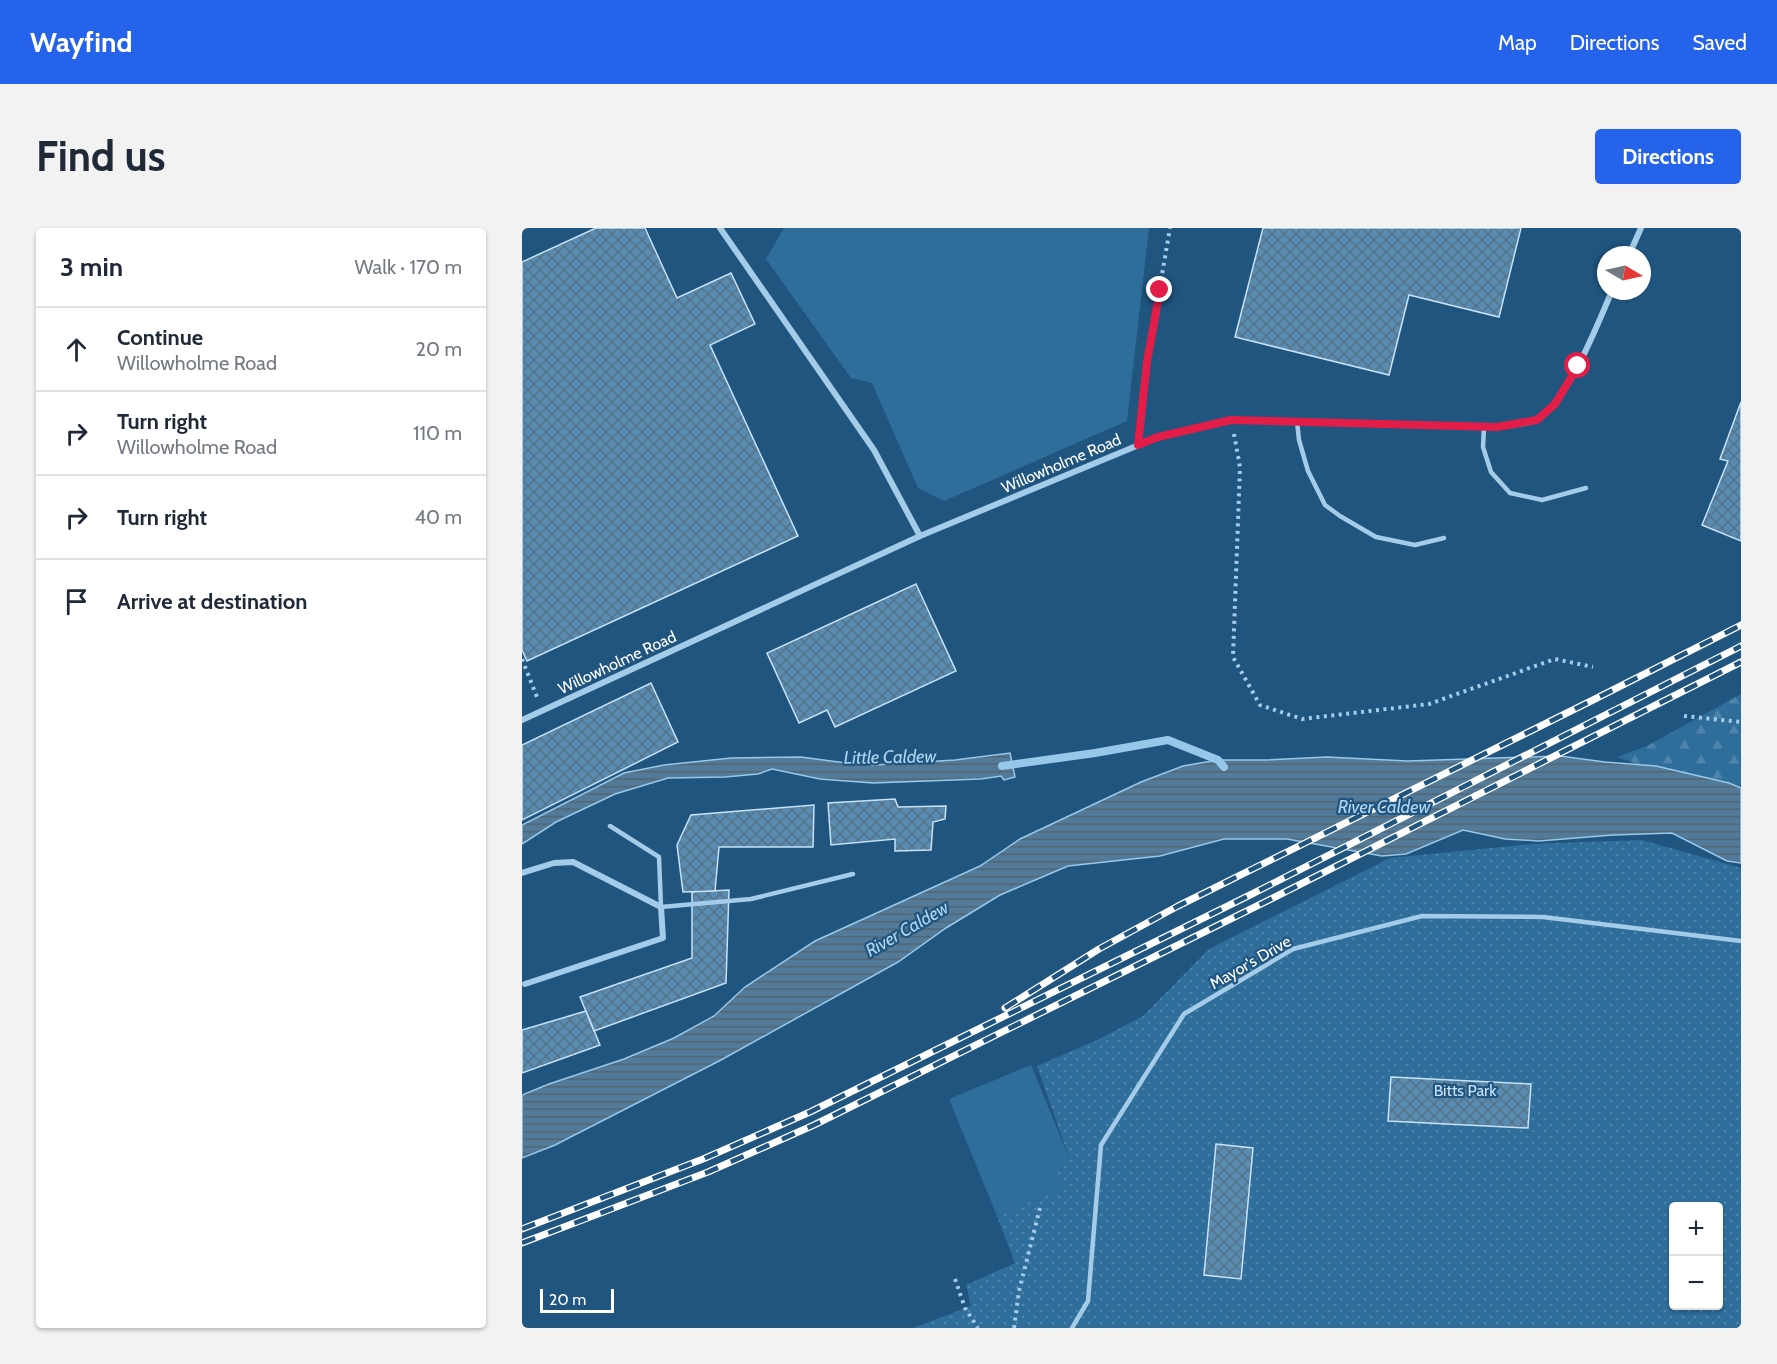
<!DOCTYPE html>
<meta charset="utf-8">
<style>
body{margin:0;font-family:Cabin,sans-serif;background:#f2f2f3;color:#1f2937}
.controls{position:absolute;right:18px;bottom:18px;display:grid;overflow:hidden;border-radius:6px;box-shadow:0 2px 4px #0004}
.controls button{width:54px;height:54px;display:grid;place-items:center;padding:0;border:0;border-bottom:2px solid #e0e1e3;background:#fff;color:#1f2937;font:30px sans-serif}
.compass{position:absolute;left:1075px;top:18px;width:54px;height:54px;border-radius:50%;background:#fff;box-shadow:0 2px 4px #0004;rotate:99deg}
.scale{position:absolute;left:18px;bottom:15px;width:74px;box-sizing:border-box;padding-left:6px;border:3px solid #fff;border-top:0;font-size:16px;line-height:21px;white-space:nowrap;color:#fff;-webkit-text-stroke:4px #20557f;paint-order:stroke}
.stop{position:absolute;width:18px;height:18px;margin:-14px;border:4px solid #e11d48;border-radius:50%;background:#fff}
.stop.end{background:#e11d48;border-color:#fff;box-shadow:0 2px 6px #0008}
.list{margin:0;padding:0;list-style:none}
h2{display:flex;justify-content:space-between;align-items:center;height:78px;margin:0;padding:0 24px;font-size:26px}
h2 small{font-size:20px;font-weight:400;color:#747a83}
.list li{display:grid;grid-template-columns:39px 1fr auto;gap:18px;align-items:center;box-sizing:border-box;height:84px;padding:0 24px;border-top:2px solid #e0e1e3}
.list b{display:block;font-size:22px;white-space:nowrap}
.list p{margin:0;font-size:20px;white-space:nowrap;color:#747a83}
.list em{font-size:20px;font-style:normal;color:#747a83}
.icon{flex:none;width:33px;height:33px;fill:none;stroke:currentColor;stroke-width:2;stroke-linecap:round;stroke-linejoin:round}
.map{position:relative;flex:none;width:1219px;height:1100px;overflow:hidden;border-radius:6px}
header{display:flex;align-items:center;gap:36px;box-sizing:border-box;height:84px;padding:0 30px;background:#2563eb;color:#fff}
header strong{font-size:28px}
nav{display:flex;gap:33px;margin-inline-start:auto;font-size:21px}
.intro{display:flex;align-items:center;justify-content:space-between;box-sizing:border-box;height:144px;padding:0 36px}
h1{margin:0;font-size:42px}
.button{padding:15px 27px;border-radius:6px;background:#2563eb;color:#fff;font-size:21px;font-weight:700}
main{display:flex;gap:36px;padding:0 36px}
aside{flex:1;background:#fff;border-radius:6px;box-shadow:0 2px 4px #0004}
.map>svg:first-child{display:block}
.grass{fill:#2f6e9b}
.forest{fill:url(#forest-firs)}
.park{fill:url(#park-dots);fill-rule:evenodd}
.water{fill:url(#water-rules);stroke:#97c8e9;stroke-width:1.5}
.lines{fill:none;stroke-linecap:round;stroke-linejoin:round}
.stream{stroke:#97c8e9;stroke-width:8}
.building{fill:url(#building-cross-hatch);stroke:#c7e2f6;stroke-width:1.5}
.path{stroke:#a4cbe7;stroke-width:4;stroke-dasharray:3 4.5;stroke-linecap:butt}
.service{stroke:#a4cbe7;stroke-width:4.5}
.minor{stroke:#a4cbe7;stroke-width:6}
.rail-casing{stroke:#fff;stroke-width:7}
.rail{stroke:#20557f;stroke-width:4.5;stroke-dasharray:14;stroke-linecap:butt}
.route{stroke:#e11d48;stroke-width:8}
.labels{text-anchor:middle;stroke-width:4.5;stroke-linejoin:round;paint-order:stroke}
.street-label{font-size:16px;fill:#fff;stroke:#20557f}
.park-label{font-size:16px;fill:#c7e2f6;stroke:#20557f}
.water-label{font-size:18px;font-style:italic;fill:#afd5ef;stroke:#20557f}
</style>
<header>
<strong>Wayfind</strong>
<nav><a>Map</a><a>Directions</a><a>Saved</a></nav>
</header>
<div class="intro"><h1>Find us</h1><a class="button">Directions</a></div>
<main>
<aside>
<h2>3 min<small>Walk · 170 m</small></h2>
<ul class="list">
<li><svg class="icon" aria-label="ahead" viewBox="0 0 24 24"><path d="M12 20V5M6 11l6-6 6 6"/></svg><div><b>Continue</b><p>Willowholme Road</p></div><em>20 m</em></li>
<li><svg class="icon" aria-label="right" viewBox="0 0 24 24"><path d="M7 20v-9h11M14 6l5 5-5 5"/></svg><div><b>Turn right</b><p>Willowholme Road</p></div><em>110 m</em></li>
<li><svg class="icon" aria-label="right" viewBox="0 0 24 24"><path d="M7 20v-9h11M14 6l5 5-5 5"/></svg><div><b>Turn right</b></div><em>40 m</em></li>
<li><svg class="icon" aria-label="arrive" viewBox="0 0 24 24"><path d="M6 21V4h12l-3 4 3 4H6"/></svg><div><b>Arrive at destination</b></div></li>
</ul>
</aside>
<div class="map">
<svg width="1219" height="1100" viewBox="0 0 1219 1100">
<defs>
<pattern id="forest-firs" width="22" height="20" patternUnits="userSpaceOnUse" patternTransform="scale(1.5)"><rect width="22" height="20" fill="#2f6e9b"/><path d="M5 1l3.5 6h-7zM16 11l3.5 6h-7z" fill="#4e84aa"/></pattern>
<pattern id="park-dots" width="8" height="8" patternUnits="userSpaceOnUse" patternTransform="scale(1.5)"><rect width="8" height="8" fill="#2f6e9b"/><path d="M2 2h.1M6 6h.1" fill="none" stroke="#4e84aa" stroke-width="1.8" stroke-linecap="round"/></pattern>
<pattern id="water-rules" width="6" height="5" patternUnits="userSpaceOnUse" patternTransform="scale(1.5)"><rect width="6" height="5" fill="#537b99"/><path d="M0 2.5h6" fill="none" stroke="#506472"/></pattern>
<pattern id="building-cross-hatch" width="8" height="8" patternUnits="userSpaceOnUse" patternTransform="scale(1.5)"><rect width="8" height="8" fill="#598bb0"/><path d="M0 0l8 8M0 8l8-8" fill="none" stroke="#547288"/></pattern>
</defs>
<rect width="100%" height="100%" fill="#20557f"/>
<path class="grass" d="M262,0h365l-22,193 -183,80 -26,-13 -46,-105 -21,-5 -85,-119z
M509,837l39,95 -6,28 -67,28 -48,-117z"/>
<path class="forest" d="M1219,466v97l-60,-12 -64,-22 30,-11z"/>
<path class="park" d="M1120,612l99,28v460h-828l58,-22 -5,-21 49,-22 -18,-47 66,-28 -8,-22 15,-6 -33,-94 60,-26 46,-24 66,-67 181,-91 142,-14zM1152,978h44v100h-44z"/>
<path class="water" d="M488,525l5,24 -11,3 -3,-4 -20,3 -108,4 -53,-4 -48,-10 -14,5 -33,3 -57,1 -53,16 -59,28 -34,22v-19l102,-52 40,-8 67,-7 70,-1 45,6 28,2 81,-5z
M1038,528l45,6 51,4 73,17 12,5v75l-14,-2 -55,-28 -59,2 -74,6 -34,-2 -42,-9 -57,24 -24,2 -95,-17h-63l-64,17 -92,10 -68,29 -54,33 -48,34 -177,98 -166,85 -33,13v-63l27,-11 75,-25 50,-21 40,-22 31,-29 70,-46 165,-75 40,-27 121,-57 42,-16 35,-6h48l61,-3 81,4z"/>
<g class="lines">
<path class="stream" d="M480,538l93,-13 73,-13 50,20 6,7"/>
</g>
<path class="building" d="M74,0h49l32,70 54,-25 24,51 -45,21 88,191 -271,125 -5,-11v-388z
M741,0h258l-22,89 -90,-22 -20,80 -154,-38z
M1219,174v139l-39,-16 26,-64 -8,-2z
M394,356l40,87 -121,56 -8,-17 -28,13 -32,-70z
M129,455l27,59 -156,78v-75z
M373,571l3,8 48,-1 -1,13 -12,3 -2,28 -36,1v-12l-64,6 -3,-42z
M292,577l-1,42h-94l-4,44 -32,1 -6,-47 14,-30z
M207,662l-3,93 -132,48 -14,-34 112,-39v-66z
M64,783l14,34 -78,28v-43z
M869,849l140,7 -3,44 -140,-7z
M694,916l37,4 -12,131 -37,-4z"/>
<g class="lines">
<path class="path" d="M618,201l7,-67 23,-134
M712,206l6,33 -7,190 27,48 42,14 127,-15 126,-45 38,8
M0,431l15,38
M1162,488l57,6
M433,1051l10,29 13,20
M492,1100l5,-37 22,-87"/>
<path class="service" d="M775,193l2,19 9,31 17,34 15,11 36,21 39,8 29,-7
M962,199l-1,20 8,25 19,21 32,7 44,-12
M88,598l49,31 2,50 90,-8 102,-25
M550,1100l16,-27 13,-156 83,-131 109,-65 129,-33 121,1 198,24"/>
<path class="minor" d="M198,0l154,222 46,86
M1107,27l12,-27
M0,492l398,-184 238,-99 73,-17 266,7c11,-2 33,-3 41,-8 31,-20 59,-94 74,-128
M0,645l32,-10 19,-1 88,45 2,31 -138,46"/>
<g class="rail-casing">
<path id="rail" d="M483,780l94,-59 79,-43 415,-206 148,-75
M0,1001l181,-70 107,-47 442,-218 489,-248
M0,1015l186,-71 106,-47 457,-226 470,-237"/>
</g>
<use href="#rail" class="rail"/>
</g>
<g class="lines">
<path class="route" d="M638,62l-13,72 -9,83 20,-8 73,-17 266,7 40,-7 18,-16 23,-38"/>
</g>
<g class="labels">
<g class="street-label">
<text transform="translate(539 235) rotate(-23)" y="6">Willowholme Road</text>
<text transform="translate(95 434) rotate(-25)" y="6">Willowholme Road</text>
<text transform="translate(728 734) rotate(-30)" y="6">Mayor's Drive</text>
</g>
<g class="park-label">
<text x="943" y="868">Bitts Park</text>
</g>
<g class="water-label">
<text transform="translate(368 529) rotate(-1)" y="6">Little Caldew</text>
<text x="862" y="585">River Caldew</text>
<text transform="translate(385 701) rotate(-30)" y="6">River Caldew</text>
</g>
</g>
</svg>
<div class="controls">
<button>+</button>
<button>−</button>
</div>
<svg class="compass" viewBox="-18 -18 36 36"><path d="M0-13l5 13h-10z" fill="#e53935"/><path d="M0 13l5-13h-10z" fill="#747a83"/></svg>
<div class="scale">20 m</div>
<div class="stop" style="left:1056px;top:138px"></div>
<div class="stop end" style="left:638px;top:62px"></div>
</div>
</main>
